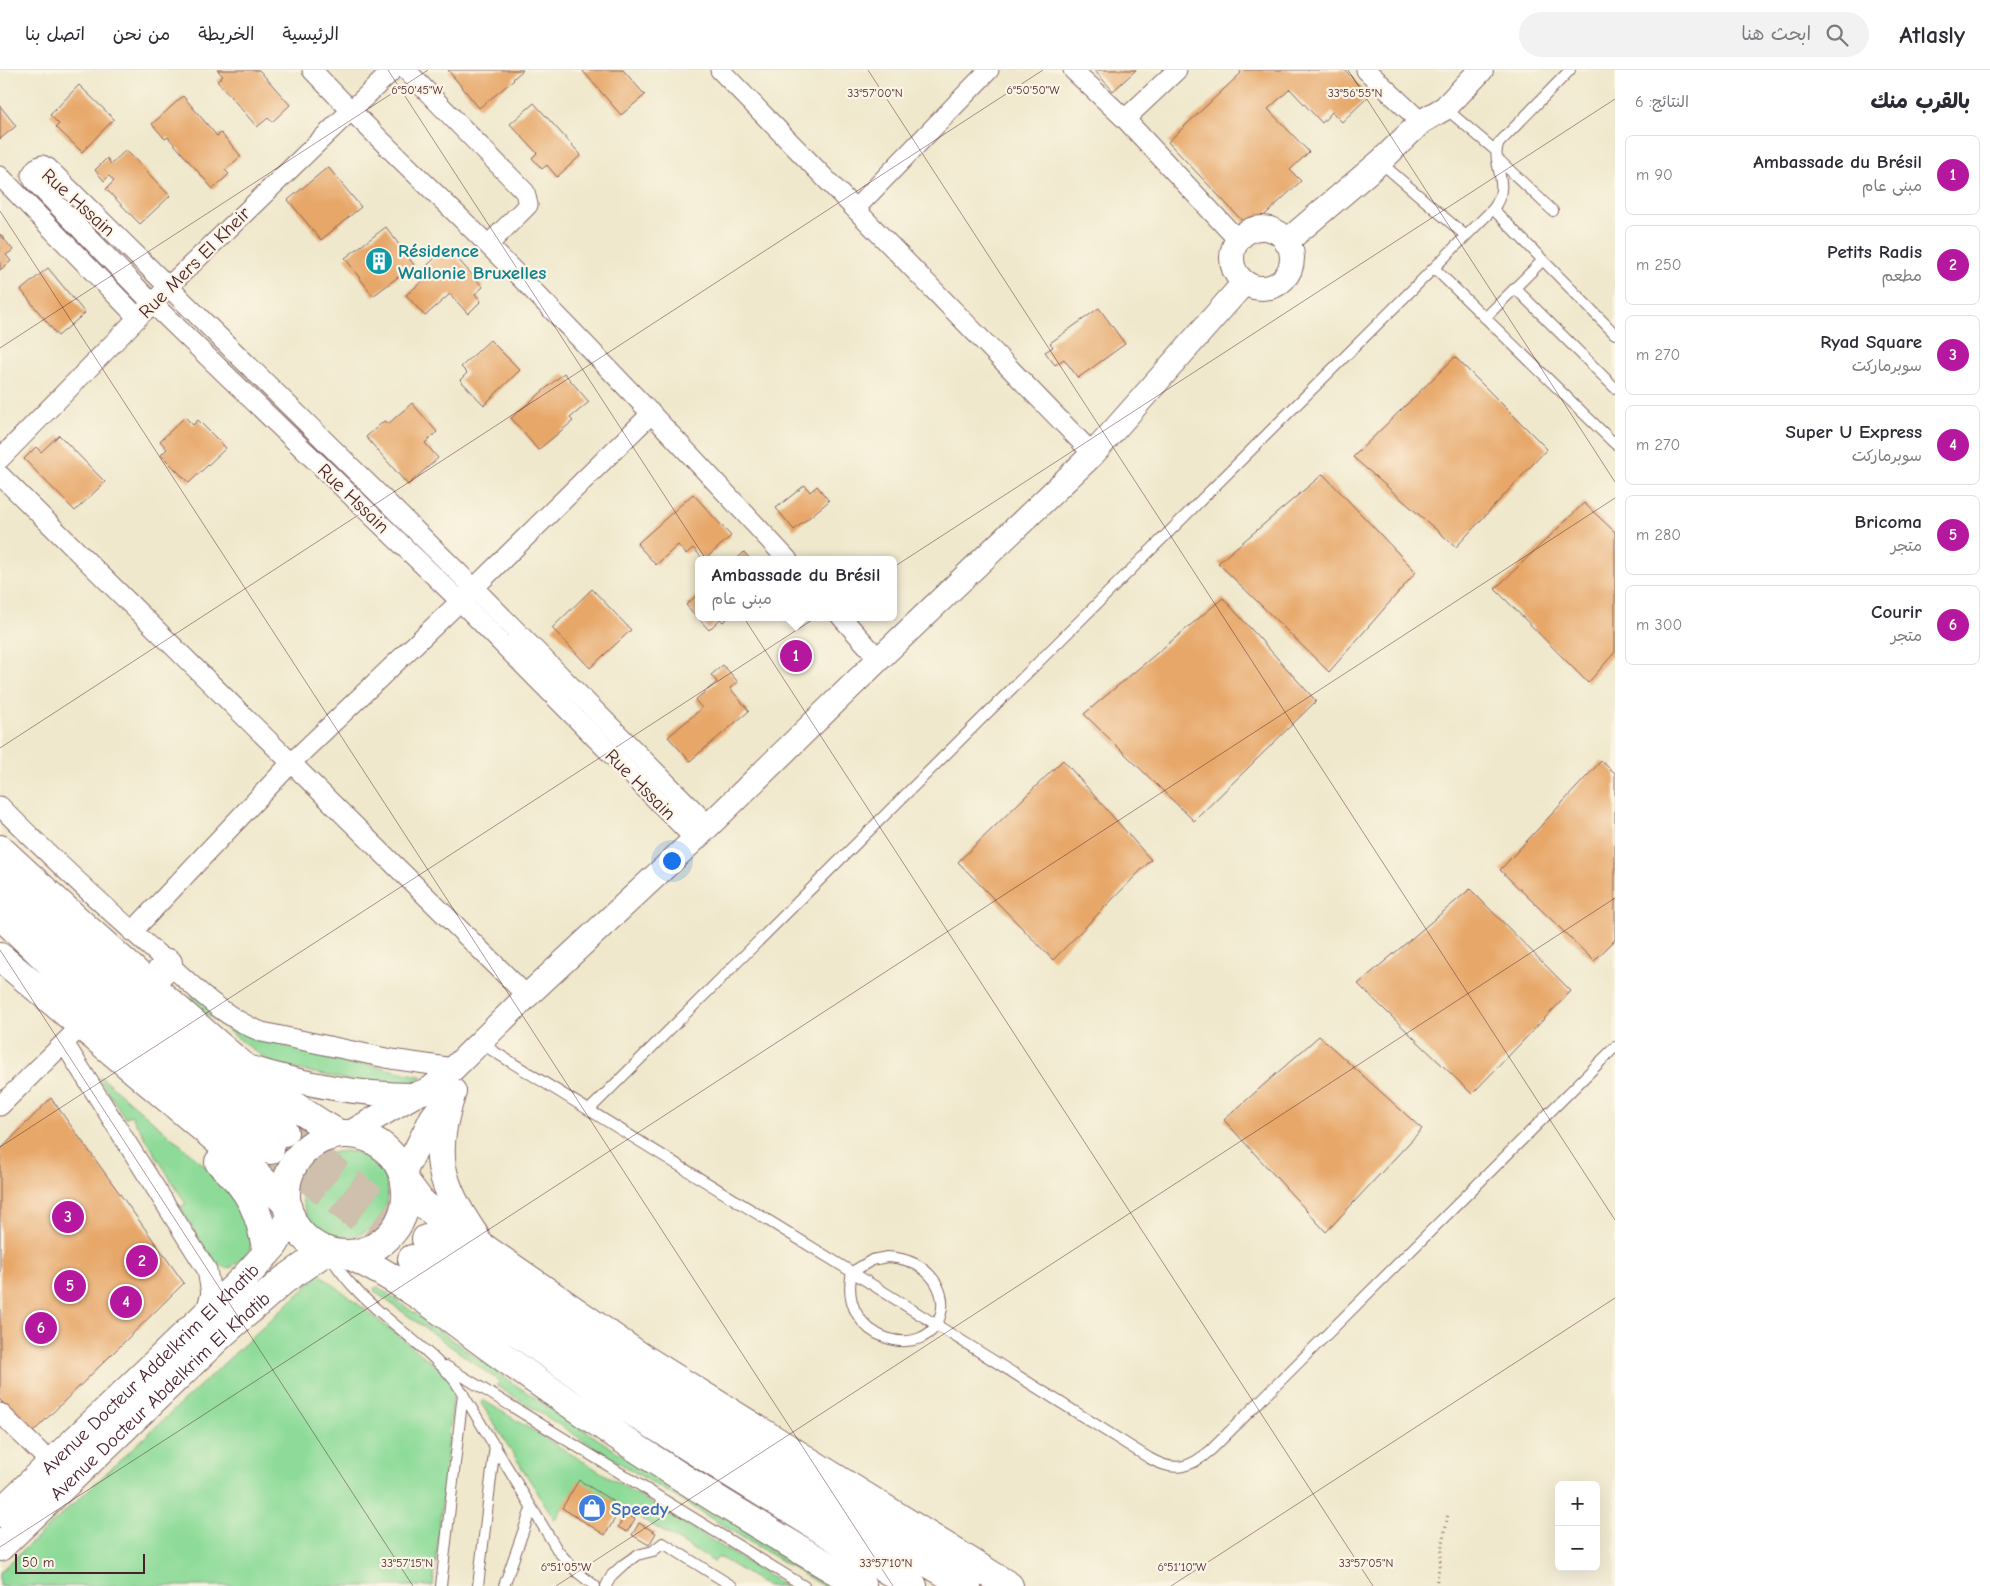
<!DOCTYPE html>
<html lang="ar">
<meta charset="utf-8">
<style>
body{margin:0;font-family:"Comic Neue","Playpen Sans Arabic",sans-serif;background:#f2f2f3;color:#2b2b33;direction:rtl}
.controls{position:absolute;right:15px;bottom:15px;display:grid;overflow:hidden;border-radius:8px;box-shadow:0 5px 20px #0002}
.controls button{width:45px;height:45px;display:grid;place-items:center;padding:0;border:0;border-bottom:1px solid #e1e1e2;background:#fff;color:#2b2b33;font:25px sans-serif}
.scale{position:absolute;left:15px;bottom:12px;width:130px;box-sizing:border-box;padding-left:5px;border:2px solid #4a1f2b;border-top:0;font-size:14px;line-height:18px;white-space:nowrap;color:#4a1f2b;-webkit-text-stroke:4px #fcf5e5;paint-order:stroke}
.you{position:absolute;left:671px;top:790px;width:18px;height:18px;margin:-12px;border:4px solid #fff;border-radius:50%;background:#1a73e8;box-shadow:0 0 0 8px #1a73e833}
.badge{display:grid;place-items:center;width:32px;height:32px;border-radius:50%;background:#b5179e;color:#fff;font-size:16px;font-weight:700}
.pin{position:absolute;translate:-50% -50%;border:2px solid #fff;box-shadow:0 1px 5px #0006}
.popup{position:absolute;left:695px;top:486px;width:202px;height:65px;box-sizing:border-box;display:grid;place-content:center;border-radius:8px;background:#fff;filter:drop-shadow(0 1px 4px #0005);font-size:16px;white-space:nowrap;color:#7c7c81}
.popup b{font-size:19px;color:#2b2b33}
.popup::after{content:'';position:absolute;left:50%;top:100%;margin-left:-10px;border:10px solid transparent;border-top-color:#fff}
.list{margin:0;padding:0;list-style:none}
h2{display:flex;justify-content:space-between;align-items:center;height:65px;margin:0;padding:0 20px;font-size:21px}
h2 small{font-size:16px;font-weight:400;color:#7c7c81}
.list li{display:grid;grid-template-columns:32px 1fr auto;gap:15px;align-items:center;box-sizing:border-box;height:80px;margin:0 10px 10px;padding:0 10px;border:1px solid #e1e1e2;border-radius:8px}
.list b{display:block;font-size:19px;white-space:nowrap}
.list p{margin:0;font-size:16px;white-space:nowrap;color:#7c7c81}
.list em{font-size:16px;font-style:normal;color:#7c7c81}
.icon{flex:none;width:28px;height:28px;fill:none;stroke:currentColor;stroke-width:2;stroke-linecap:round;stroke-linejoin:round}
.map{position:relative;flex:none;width:1615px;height:1516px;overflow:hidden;direction:ltr}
header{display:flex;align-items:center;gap:30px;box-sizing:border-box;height:70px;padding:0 25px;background:#fff;border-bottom:1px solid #e1e1e2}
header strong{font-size:24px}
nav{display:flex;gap:28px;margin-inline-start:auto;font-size:18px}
.search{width:350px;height:45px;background:#f2f2f3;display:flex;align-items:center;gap:12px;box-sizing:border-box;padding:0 18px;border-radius:28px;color:#7c7c81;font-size:19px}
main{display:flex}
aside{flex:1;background:#fff}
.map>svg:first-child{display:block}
.green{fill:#8edb99;stroke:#6c7d62}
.building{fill:#e7a769}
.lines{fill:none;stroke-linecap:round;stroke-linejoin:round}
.trunk-tunnel{stroke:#cec0ac;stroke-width:28;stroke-dasharray:28 14;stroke-linecap:butt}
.service-casing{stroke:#846563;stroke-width:12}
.minor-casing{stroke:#846563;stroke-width:21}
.tertiary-casing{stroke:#846563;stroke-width:26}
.secondary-casing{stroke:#846563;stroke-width:30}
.trunk-casing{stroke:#846563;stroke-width:30}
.path{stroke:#846563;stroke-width:3;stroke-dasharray:1 4;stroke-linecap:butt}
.service{stroke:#fff;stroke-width:10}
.minor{stroke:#fff;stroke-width:19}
.tertiary{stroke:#fff;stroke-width:24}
.secondary{stroke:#fff;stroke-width:28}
.trunk{stroke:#fff;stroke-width:28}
.ticks{fill:none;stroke:#4a1f2b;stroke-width:1;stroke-opacity:0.45}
.labels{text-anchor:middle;stroke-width:4.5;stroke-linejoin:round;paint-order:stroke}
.street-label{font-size:19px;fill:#4a1f2b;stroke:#fcf5e5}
.culture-label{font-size:19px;font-weight:bold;fill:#0d838f;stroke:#fcf5e5;text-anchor:start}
.shop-label{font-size:19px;font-weight:bold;fill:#366cbe;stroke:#fcf5e5;text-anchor:start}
.ticks-label{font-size:12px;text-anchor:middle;fill:#4a1f2b;stroke:#fcf5e5;stroke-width:4.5;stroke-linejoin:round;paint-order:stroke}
</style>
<header>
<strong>Atlasly</strong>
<div class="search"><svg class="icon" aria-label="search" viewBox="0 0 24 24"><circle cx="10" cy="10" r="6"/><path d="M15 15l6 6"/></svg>ابحث هنا</div>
<nav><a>الرئيسية</a><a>الخريطة</a><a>من نحن</a><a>اتصل بنا</a></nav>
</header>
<main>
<aside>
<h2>بالقرب منك<small>النتائج: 6</small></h2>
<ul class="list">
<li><span class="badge">1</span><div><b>Ambassade du Brésil</b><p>مبنى عام</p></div><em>90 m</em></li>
<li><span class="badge">2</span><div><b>Petits Radis</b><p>مطعم</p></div><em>250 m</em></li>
<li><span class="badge">3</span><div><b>Ryad Square</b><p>سوبرماركت</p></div><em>270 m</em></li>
<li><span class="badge">4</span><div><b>Super U Express</b><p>سوبرماركت</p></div><em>270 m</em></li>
<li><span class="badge">5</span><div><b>Bricoma</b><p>متجر</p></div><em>280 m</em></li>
<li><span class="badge">6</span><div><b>Courir</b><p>متجر</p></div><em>300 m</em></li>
</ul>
</aside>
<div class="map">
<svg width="1615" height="1516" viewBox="0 0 1615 1516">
<rect width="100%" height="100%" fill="#fcf5e5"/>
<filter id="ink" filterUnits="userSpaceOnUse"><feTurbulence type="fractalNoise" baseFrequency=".02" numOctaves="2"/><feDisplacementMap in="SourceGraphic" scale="10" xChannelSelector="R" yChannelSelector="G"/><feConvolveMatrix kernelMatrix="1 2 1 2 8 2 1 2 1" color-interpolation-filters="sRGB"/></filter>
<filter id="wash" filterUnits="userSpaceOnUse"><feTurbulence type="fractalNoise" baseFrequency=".0096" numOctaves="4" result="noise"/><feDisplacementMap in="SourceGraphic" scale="20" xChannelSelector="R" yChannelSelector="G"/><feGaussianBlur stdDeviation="1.12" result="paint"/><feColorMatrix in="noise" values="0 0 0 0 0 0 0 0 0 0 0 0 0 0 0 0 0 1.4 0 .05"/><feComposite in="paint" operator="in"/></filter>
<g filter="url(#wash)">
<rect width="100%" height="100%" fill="#efe8cc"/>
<path class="green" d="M192,925l108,54 123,28 -28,13 -123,-26 -84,-64z
M100,1006l112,96 31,37 8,32 -1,9 -18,17 -6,1 -13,-7 -33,-54 6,-3 -55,-89 -6,3 -26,-40z
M302 1124a43 43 0 1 1 86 0a43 43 0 1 1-86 0Z
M320,1204l135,107 -22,205h-433v-14z
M378,1217l127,91 111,73 222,135h-15l-210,-127 -117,-74 3,-1v-3l-124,-89 -1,-4z
M483,1330l303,186h-19l-49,-30 -4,6 -135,-81 -24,39 -74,-117z"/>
<g id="blocks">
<path class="building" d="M217,0h42l31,35 -18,17 -4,-4 -11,9 -40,-46 6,-5z
M448,0h75l-10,9 1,1 -35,28z
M582,0h41l22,25 -24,20z
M1094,0h42l-23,21z
M1241,0h104l24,26 -27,26 -10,-10 -10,11 -32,-34 -22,20 41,43 -19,18 11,11 -51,48 -82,-87 73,-69 -1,-2z
M79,15l35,34 -32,33 -26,-25 3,-3 -9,-9z
M183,26l34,40 4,-3 20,23 -16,14 4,4 -16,15 -45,-52 -3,2 -13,-15z
M534,33l47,52 -24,22 -10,-12 -5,4 -10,-11 5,-5 -27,-29z
M0,36l16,20 -16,13z
M126,80l44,46 -30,28 -34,-35 8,-8 -5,-5 -5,5 -9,-11 12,-12 4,6z
M328,97l33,40 -40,33 -33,-40z
M386,157l28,38 -41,31 -28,-38z
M0,164l13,16 -7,5 5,6 -11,9z
M447,177l36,40 -8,7 6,7 -13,13 -18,-20 -25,22 -19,-21 20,-17 -6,-6z
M48,198l37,45 -27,23 -37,-46z
M1099,238l26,36 -47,34 -14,-19 -9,6 -10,-13 8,-5 -3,-4z
M490,270l30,30 -36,35 -24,-25 7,-7 -6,-6z
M1455,287l92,92 -91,98 -103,-90z
M564,303l25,29 -19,16 3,3 -35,29 -27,-32z
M412,333l25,29 -12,11 13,15 -30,27 -42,-48 18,-16 4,3z
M185,347l8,8 5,-5 28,28 -37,35 -28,-28 6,-6 -7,-8z
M59,365l46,47 -30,29 -51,-52 12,-12 5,5z
M1323,404l93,98 -87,100 -111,-109z
M805,415l5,7 7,-6 12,15 -35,29 -18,-22z
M693,424l38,42 -27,24 -11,-12 -7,6 -8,-9 -22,20 -19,-21z
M1584,433l31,29v120l-27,31 -93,-94z
M744,482l7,8h-15z
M592,519l39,41 -41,38 -38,-40z
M698,524v23h31l-6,5 -3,-3 -11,11 -23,-25z
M1223,528l93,103 -122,120 -110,-107z
M723,595l15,17 -8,6 19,23 -59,50 -22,-24 34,-29 -7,-8 22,-18 -6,-7z
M1063,690l88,100 -98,100 -95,-98z
M1601,691l14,12v167l-21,21 -94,-91z
M1470,819l101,102 -99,103 -114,-110z
M1319,966l103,93 -96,103 -102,-112z
M51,1028l133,185 -151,149 -33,-32v-250z
M579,1410l43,27 -17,28 -43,-27z
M626,1444l9,5 -8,13 -9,-5z
M639,1453l17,10 -7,12 -17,-10z"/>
</g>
</g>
<g filter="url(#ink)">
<use href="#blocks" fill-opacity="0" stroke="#846563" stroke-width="1"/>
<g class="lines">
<path class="trunk-tunnel" d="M284,1062l142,107
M270,1080l142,109"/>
<g class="service-casing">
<path id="service" d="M1445,38l51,43
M1498,89l55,52
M1380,92l86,74
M1493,139l122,125
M1434,198l181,176
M1515,218l100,100
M1485,248l57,-57
M480,973l372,229 297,186c26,15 41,10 62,-8l404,-403
M589,1040l904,-901c20,-26 -4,-46 6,-66l71,-73
M328,1182c30,55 89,82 127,129l103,170 19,21 18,14
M887,1187c20,1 38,9 49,26 5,9 8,20 5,30 -12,52 -105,28 -89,-41l20,-12z
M446,1296l358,220
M441,1516l22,-193
M478,1516l17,-141
M504,1516l27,-77
M606,1516l6,-11 12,-11 13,-9 16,-4 10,-8 69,43"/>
</g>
<g class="minor-casing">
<path id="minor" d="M312,0c57,61 118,117 177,176 102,102 201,208 299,314
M406,0l119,122 3,13 -40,40
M720,0l373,384
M1073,0l52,49 113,121
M1366,0l55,52
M1125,49l52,-49
M0,106l138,142
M856,138l133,-138
M0,389l168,-172 225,-217
M0,405l527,521
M841,547l38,42
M0,736c51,52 105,101 159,149 32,29 63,62 103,77l129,27 63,9
M695,769l-235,-238 -308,-298 -118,-122 -3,-6 5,-7 6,-3 6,3 426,420 235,238
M132,862l160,-170 182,-174 178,-175
M64,973l143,227 4,23 -6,21
M0,1036l72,-71
M0,1343l51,50"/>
</g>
<g class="tertiary-casing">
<path id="tertiary" d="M1232 188a30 30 0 1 1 60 0a30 30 0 1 1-60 0Z
M1286,172l94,-80 41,-40 24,-14 36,-38
M247,997c55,17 109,28 166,28
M348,1064l67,-39 15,-6 24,-21 73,-72 168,-157 184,-180 214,-205 151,-171
M403,1105l29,-58 17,-22"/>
</g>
<g class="secondary-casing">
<g id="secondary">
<circle cx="346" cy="1124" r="60"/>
<path id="s1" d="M0,1443l246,-237 28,-31 17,-28"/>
<path id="s2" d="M0,1477l222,-213 62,-54 42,-29"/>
</g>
</g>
<g class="trunk-casing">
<path id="trunk" d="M0,779c60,56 121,111 183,165 49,43 98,88 156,120
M0,811l116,108 168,143
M0,845l98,93 172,142
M0,887l249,210 38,37
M150,915l18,-22
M452,1022c-21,62 -13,91 23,144
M219,1092c32,28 41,51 48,91
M405,1111l15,20 15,13 206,143 368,229
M426,1169l203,139 159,101 179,107
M347,1184c48,22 88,52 130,84 28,21 57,41 86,61 97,67 197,128 299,187
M412,1189l203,142 298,185"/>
</g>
<path class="path" d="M1436,1516l12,-73"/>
<use href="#service" class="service"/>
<use href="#minor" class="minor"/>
<use href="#tertiary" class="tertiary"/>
<use href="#secondary" class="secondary"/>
<use href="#trunk" class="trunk"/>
</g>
</g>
<path class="ticks" d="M388,0l985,1516M868,0l747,1150M1348,0l267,412M0,141l893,1375M0,278l428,-278M0,678l1043,-678M0,880l413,636M0,1077l1615,-1048M0,1477l1615,-1049M556,1516l1059,-688M1171,1516l444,-288"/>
<defs>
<g id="building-disc" transform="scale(1.4375)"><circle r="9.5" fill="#0f9aa8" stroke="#fcf5e5"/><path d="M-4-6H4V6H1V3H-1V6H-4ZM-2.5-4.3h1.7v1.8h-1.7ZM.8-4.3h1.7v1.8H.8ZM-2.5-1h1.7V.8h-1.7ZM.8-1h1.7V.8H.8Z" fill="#fff"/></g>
<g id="shop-disc" transform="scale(1.4375)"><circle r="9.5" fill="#3f7fe0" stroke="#fcf5e5"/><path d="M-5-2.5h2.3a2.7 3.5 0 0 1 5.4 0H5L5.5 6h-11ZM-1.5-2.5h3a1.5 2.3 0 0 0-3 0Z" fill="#fff"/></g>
</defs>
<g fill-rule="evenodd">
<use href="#building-disc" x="379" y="191"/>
<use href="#shop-disc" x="592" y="1438"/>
</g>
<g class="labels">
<g class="street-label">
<text transform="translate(79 132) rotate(42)" y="7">Rue Hssain</text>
<text transform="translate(194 192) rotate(-45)" y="7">Rue Mers El Kheir</text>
<text transform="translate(354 428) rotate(44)" y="7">Rue Hssain</text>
<text transform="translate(641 714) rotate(45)" y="7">Rue Hssain</text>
<text dy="7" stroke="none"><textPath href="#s1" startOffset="208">Avenue Docteur Addelkrim El Khatib</textPath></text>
<text dy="7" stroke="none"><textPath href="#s2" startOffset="220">Avenue Docteur Abdelkrim El Khatib</textPath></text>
</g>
<g class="culture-label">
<text x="398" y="187">Résidence<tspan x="398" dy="22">Wallonie Bruxelles</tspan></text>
</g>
<g class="shop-label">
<text x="611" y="1445">Speedy</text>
</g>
</g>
<g class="ticks-label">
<text x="417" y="24">6°50'45"W</text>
<text x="1033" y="24">6°50'50"W</text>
<text x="875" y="27">33°57'00"N</text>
<text x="1355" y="27">33°56'55"N</text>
<text x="407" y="1497">33°57'15"N</text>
<text x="886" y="1497">33°57'10"N</text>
<text x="1366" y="1497">33°57'05"N</text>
<text x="566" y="1501">6°51'05"W</text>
<text x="1182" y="1501">6°51'10"W</text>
</g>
</svg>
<div class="controls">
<button>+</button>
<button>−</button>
</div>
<div class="scale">50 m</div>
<div class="you"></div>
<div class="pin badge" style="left:796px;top:586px">1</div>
<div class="popup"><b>Ambassade du Brésil</b>مبنى عام</div>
<div class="pin badge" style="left:142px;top:1191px">2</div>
<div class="pin badge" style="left:68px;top:1147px">3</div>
<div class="pin badge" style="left:126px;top:1232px">4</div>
<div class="pin badge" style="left:70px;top:1216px">5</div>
<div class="pin badge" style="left:41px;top:1258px">6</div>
</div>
</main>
